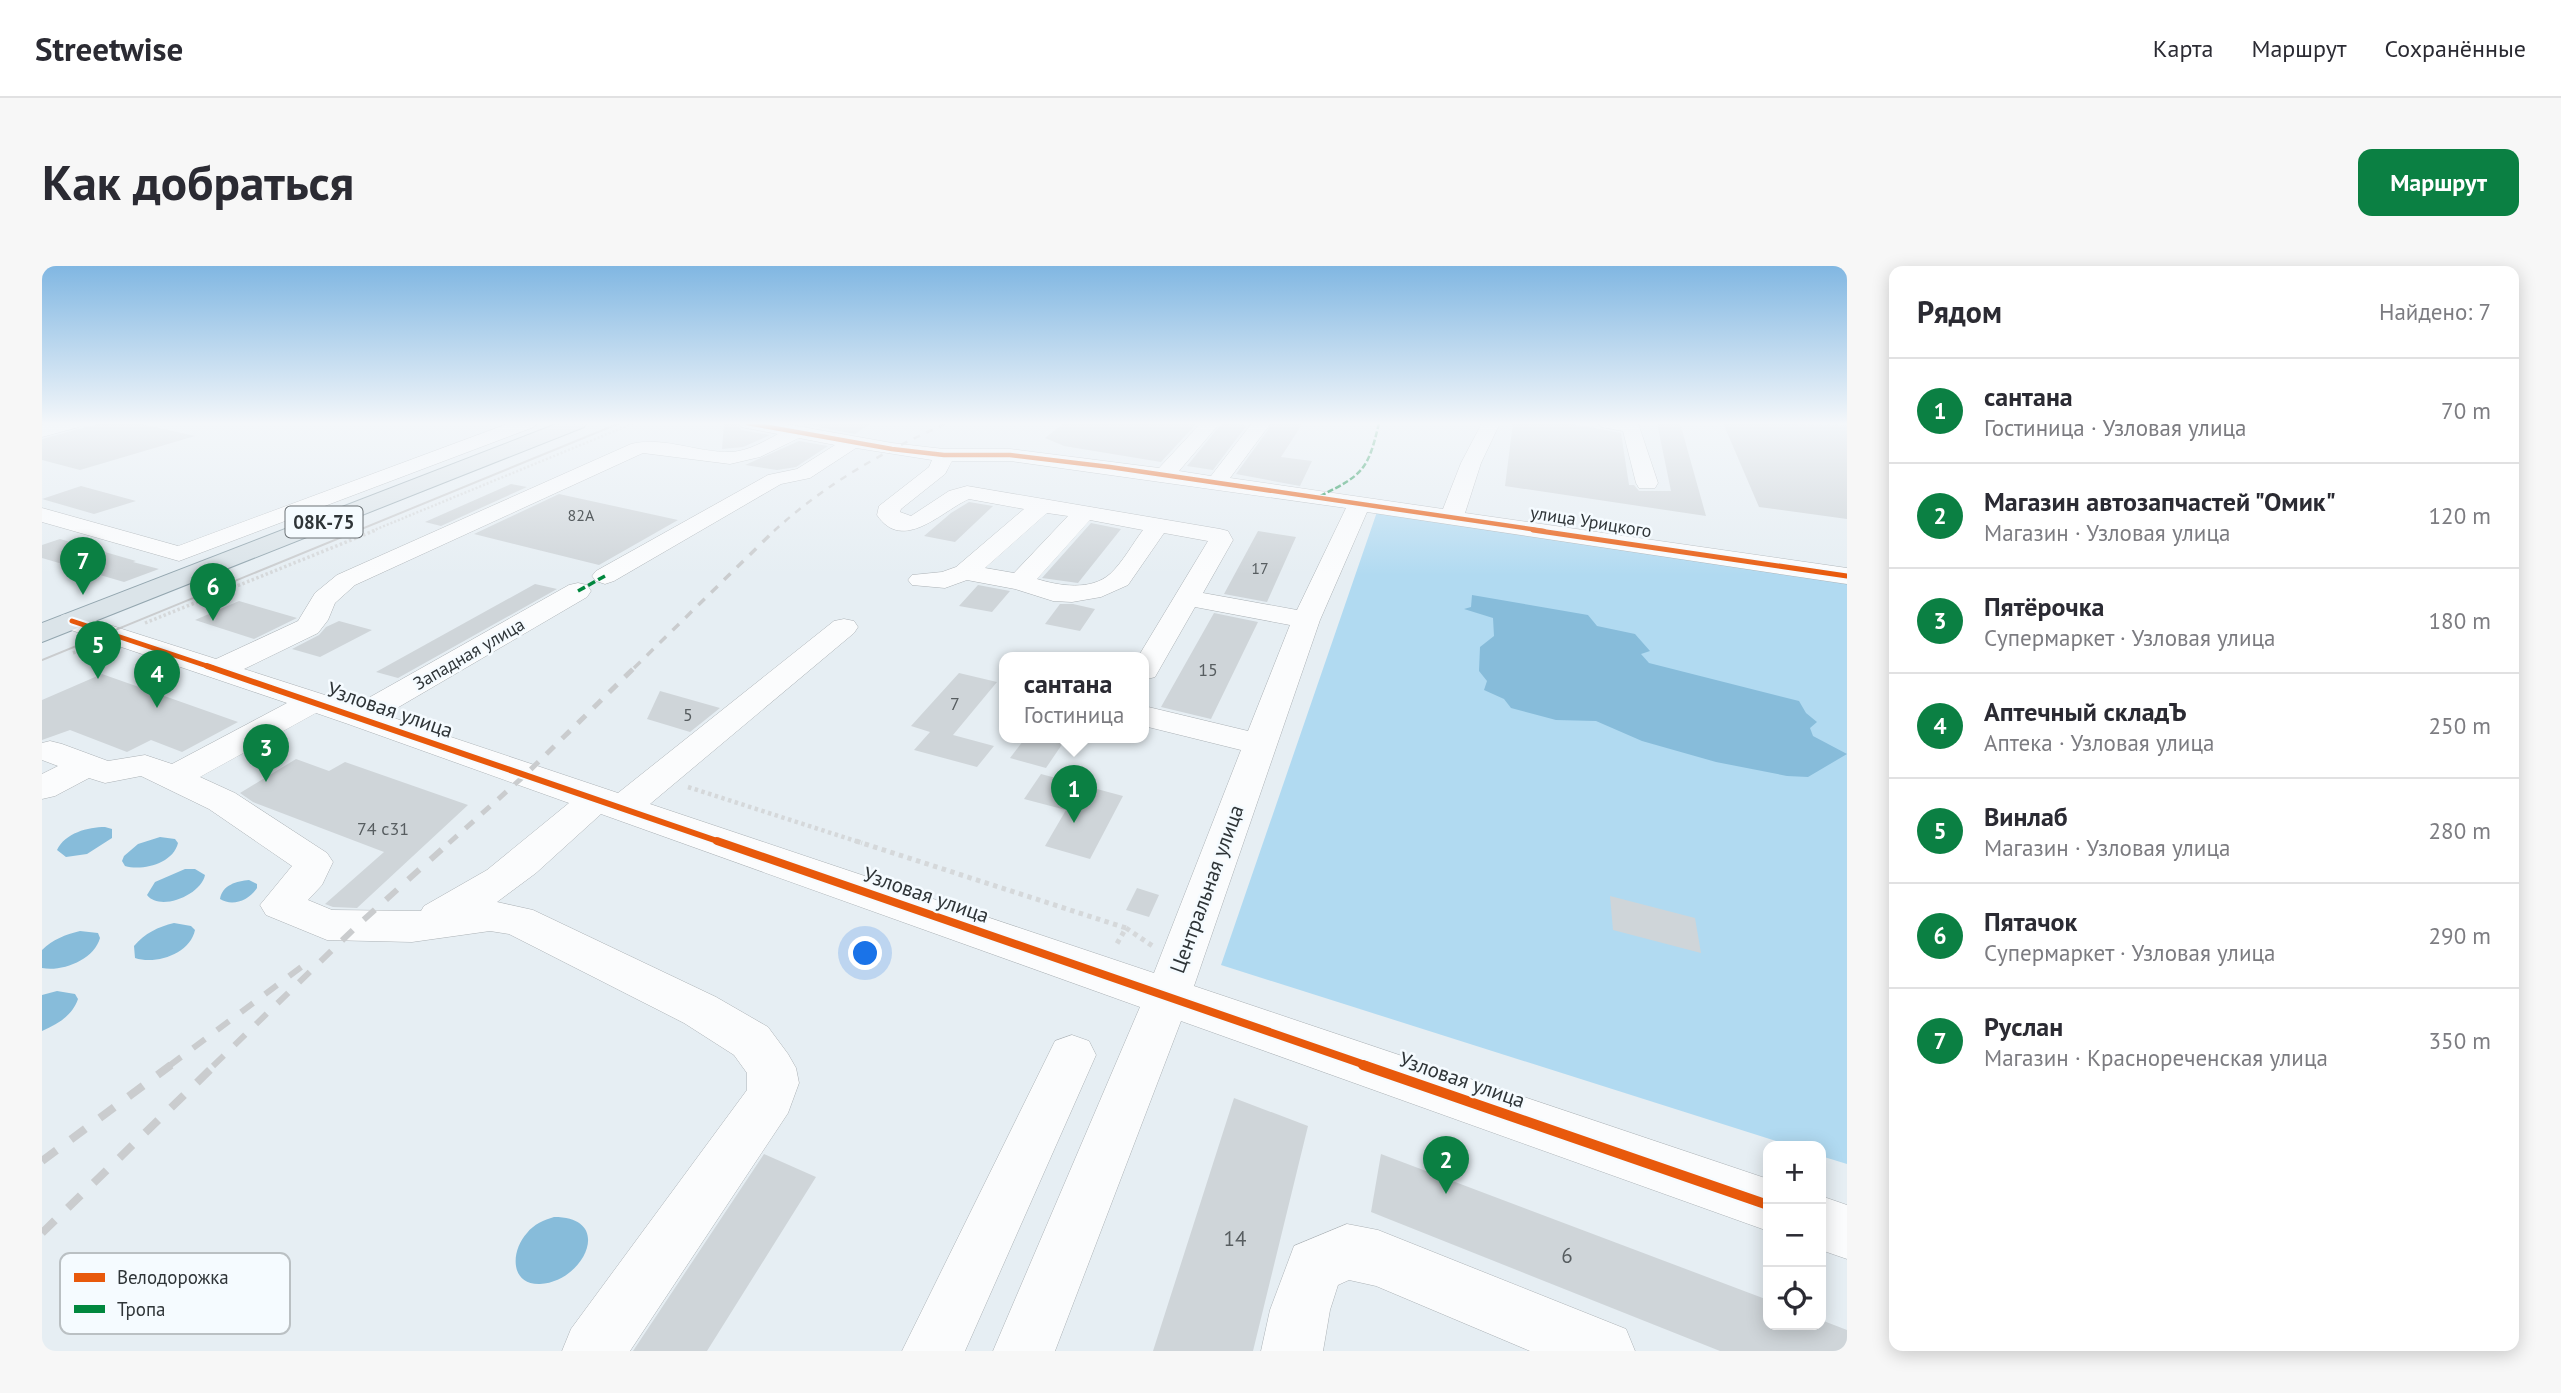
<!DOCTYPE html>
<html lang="ru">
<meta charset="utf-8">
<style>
body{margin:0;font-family:"PT Sans",sans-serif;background:#f7f7f7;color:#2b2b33}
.controls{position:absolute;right:21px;bottom:21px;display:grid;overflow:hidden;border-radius:14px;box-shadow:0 4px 18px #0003}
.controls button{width:63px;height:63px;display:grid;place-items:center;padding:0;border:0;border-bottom:2px solid #e1e1e2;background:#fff;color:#2b2b33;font:35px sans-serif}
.you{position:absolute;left:824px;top:688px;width:24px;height:24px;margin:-18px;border:5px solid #fff;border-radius:50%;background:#1a73e8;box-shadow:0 0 0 10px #1a73e833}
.badge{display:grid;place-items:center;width:46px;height:46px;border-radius:50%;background:#0b8043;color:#fff;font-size:23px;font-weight:700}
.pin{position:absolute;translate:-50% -58px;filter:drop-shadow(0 2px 4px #0008)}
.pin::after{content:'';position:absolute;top:37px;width:24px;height:21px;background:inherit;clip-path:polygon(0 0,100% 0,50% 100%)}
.popup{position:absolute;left:957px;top:386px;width:150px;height:91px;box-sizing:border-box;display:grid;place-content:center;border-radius:14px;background:#fff;filter:drop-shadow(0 2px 5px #0005);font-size:23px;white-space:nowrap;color:#7c7c81}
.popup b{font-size:26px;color:#2b2b33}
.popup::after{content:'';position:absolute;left:50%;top:100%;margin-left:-14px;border:14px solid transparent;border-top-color:#fff}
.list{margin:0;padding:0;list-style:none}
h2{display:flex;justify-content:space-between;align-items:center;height:91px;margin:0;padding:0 28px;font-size:30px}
h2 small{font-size:23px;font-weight:400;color:#7c7c81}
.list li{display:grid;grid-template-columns:46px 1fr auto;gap:21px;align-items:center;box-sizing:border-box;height:105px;padding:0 28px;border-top:2px solid #e1e1e2}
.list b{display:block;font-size:26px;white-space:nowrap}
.list p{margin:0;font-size:23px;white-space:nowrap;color:#7c7c81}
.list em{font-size:23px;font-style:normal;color:#7c7c81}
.icon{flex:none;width:38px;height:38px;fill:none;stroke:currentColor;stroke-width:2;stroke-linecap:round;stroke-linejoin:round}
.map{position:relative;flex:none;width:1805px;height:1085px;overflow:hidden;border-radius:14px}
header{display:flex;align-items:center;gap:42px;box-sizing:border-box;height:98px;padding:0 35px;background:#fff;border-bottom:2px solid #e1e1e2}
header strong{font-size:33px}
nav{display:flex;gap:38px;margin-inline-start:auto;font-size:24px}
.intro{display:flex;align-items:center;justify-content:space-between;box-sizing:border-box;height:168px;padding:0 42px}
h1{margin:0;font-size:49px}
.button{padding:18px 32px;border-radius:14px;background:#0b8043;color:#fff;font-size:24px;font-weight:700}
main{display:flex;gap:42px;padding:0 42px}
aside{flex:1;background:#fff;border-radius:14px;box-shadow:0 4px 18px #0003}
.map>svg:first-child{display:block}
.green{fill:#b1daf1}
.water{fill:#87bcda}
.building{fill:#cfd5d9}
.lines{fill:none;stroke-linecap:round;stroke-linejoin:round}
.minor-casing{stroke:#acb2b6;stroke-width:1}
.major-casing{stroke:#93a6af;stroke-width:2}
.path-far3{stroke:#d5d8da;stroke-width:2.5;stroke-dasharray:2 2;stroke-linecap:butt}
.path-far2{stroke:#d5d8da;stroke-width:3.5;stroke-dasharray:2.5 2.5;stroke-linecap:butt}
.path-far1{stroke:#d5d8da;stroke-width:4.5;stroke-dasharray:3.5 3.5;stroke-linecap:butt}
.path{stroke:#d5d8da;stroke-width:5;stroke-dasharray:4.5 4.5;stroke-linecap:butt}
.minor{fill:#fbfcfd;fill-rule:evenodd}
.major{fill:#dbe4e9;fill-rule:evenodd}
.tram{stroke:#caccce;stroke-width:2}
.rail-far4{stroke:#caccce;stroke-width:2.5;stroke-dasharray:7 7;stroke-linecap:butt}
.rail-far3{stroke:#caccce;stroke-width:3.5;stroke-dasharray:9 9;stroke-linecap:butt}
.rail-far2{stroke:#caccce;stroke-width:5;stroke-dasharray:11 11;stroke-linecap:butt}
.rail-far1{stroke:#caccce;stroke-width:6;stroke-dasharray:15 15;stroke-linecap:butt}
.rail{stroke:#caccce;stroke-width:8;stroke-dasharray:18 18;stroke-linecap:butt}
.quiet-far1{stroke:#00873e;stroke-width:2.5;stroke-dasharray:6 2.5;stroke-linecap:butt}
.quiet{stroke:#00873e;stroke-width:3.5;stroke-dasharray:8 3.5;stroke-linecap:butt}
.cycleway-far4-casing{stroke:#f5fbff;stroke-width:7}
.cycleway-far3-casing{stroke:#f5fbff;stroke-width:9}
.cycleway-far2-casing{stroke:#f5fbff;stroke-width:10}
.cycleway-far1-casing{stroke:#f5fbff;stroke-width:12}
.cycleway-casing{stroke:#f5fbff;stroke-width:15}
.cycleway-far4{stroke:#e8590c;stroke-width:4.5}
.cycleway-far3{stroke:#e8590c;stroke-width:5}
.cycleway-far2{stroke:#e8590c;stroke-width:6}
.cycleway-far1{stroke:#e8590c;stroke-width:8}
.cycleway{stroke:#e8590c;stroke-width:10}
.labels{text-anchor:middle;stroke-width:5;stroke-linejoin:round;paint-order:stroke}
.far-number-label{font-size:16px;fill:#575d60}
.far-street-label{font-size:18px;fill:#2f3538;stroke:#f5fbff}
.number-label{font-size:18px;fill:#575d60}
.shield{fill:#f5fbff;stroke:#6a7074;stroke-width:2}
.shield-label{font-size:19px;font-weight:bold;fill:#2f3538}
.street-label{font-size:21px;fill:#2f3538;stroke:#f5fbff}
.near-number-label{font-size:21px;fill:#575d60}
.key{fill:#f5fbff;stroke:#bac0c3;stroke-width:2}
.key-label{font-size:19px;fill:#2f3538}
</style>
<header>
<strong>Streetwise</strong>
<nav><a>Карта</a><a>Маршрут</a><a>Сохранённые</a></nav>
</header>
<div class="intro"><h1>Как добраться</h1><a class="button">Маршрут</a></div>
<main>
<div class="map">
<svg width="1805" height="1085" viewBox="0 0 1805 1085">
<rect width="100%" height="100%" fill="#e6eef3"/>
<path class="green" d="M1336,243l469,72v583l-26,-8v-10h-29l-571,-181z"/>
<path class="water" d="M1430,329l116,20 9,11 38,8 15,17 -9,3 8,9 150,38 7,12 11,9 -7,6 3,8 34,18 -39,23 -21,-1 -71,-14 -74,-21 -46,-20 -40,-1 -45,-12 -7,-9 -20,-9 3,-9 -8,-10 1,-24 14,-11 -1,-18 -29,-9 7,-2z
M63,561l7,2v9l-25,16 -21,3 -9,-7c8,-17 31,-23 48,-23z
M118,571l15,2 3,4c-5,21 -36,28 -53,23l-3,-5 2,-5 14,-12z
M143,603h10l10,6c-4,20 -45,37 -58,20l8,-13z
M207,614l8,4v4c-8,12 -24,19 -37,11 2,-14 17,-18 29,-19z
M132,657l17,3 4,4c-5,24 -39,35 -60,28l-1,-12c11,-13 24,-19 40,-23z
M38,665l18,2 2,5c-6,22 -38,34 -58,30v-18c11,-11 23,-15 38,-19z
M15,725l18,3 3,5c-6,17 -20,25 -36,32v-36z
M512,951c61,0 30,65 -14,67 -31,1 -29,-34 -13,-51 7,-9 17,-13 27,-16z"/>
<path class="building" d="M59,157h36l58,13 -115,34 -38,-10v-21z
M682,157h12l5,7 29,5 -27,12 -21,2z
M755,157h75l-17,11z
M1022,157h133l-36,39 -97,-16 -19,-8z
M1180,157l25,2 -34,45 -26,-4z
M1231,157h30l-22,34 31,4 -12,25 -64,-12z
M1471,157h55l53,10 8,52h5l5,6h32l-14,-68h23l26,93 -201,-30z
M1681,157l124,2v94l-88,-12z
M757,175l29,5 -32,21 -19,3 -32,-5z
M469,218l16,3 -86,39 -16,-4z
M39,220l55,15 -42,13 -52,-15z
M517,228l119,26 -79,45 -125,-31z
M927,236l24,4 -38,36 -31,-6 27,-23z
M1049,257l30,6 -43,54 -36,-5z
M1216,265l38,6 -29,65 -43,-8z
M18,273l76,22 -3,1 26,7 -35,13 -82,-24v-13z
M493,318l22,5 -159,89 -22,-6z
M936,319l32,6 -18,21 -33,-6z
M197,335l58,17 -43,21 -59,-19z
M1018,338h13l22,5 -15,22 -35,-7z
M1172,347l44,9 -47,97 -50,-12z
M297,355l33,9 -52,27 -28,-8 27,-14 7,-8z
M917,407l38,9 -44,53 41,11 -17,21 -63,-17 16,-18 -19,-6z
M60,408l136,48 -56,30 -31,-12 -24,12 -57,-22 -28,10v-40z
M618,425l60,17 -30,24 -43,-13z
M984,471h41l-21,31 -36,-10z
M254,493l33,12 16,-9 123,43 -111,103 -24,-1 -8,-3 59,-52 -131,-50 -13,-9z
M999,508l82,22 -33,63 -45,-13 21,-36 -42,-11z
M1095,622l22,7 -10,22 -23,-7z
M1568,630l85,22 6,35 -88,-23z
M1192,832l74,28 -55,225h-100z
M722,888l52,23 -109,174h-74z
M1339,888l387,146v25h53v-5l26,10v21h-127l-349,-139z"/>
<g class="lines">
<g class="minor-casing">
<path id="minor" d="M8,157h32l-3,4 -37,10v-12z
M468,157h27l-3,4 -355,134 -137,-39v-14l136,38z
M696,157h42l112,20 52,6h66l149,19 42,-45h19l-41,48 32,5 41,-53h19l-41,55 213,31 18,-46 21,-40h18l-19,40 -16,50 382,55v16l-480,-72 -47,108 -126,366 574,193v52l-587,-210 -126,330h-62l147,-344 -539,-193 -65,59 -39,29 36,8 183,87 52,30 20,27 8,14 3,15 -11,30 -158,238h-68l9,-22 176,-239v-17l-13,-18 -50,-32 -175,-89 -19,-3 -78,11 -85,-2 -61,-25 -6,-10 32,-39 -83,-57 -68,-33 -36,7 -16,-5 -34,18 -13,3v-25l16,-8 -16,-6v-17l8,-2 12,3 46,17 37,-6 27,9 115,-61 -225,-76 -4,-6 4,-6 10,-2 144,46 82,-38 17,-28 22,-18 294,-131c33,-8 66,9 100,8 17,-1 32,-10 47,-18l-37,-7zM757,172l36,7 -38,24 -29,6 -172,96 -4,5 4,5 9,3 9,-3 167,-97 29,-6 46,-30 76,12 -3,7 -50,39 -2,9c26,39 66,-5 92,-16l55,10 -68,58 -14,5 -30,3 -4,5 4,5 33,3 22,-8 48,9 38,12 19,1 29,-5 27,-12 36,-52 44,8 -70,116h6v23l11,-3 40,-70 95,18 -42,106 -104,-25v20l97,24 -87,223 -504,-169 204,-171 4,-6 -4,-6 -10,-2 -10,2 -216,172 -233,-78 202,-118 4,-6 -4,-6 -9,-2 -9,2 -213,120 -112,-36 74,-36 10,-13 7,-17 20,-18 288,-132 87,11 30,-7zM910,195h58l336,47 -49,102 -94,-17 30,-53 -5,-9 -8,-2 -253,-43 -18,5 -38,25 -11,-4 1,-3 44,-35zM1005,247l21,3 -54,57 -29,-5zM1048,254l53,10c-10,13 -20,32 -33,44 -19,17 -51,12 -73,5zM274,447l32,11 221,79 -82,67 -63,36 -3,5 -89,-1 -24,-10 14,-15 11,-23 -6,-9 -92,-60 -35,-16z
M1556,157h40l20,60 -3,5h-16l-3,-5 -13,-52 -22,-4z
M1030,769l17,6 7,14 -131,296h-63l153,-310z
M1779,930l26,9v54l-26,-9z
M1305,958l31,6 248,99 9,22h-105l-154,-65 -27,-6 -11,5 -8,25 -7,41h-62l9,-41 24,-64z"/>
</g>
<g class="major-casing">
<path id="major" d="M517,157h27l-2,4 -542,215v-19z"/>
</g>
<path class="path-far3" d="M330,265l262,-108"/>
<path class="path-far2" d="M103,357l231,-93
M31,387l13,-5"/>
<path class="path-far1" d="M646,521l174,56"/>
<path class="path" d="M814,575l270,87 -11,19
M1084,662l28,19"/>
<use href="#minor" class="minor"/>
<use href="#major" class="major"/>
<path class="tram" d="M0,394l578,-237"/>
<path class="rail-far4" d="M732,265c50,-46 111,-81 174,-108"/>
<path class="rail-far3" d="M592,402l141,-138"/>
<path class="rail-far2" d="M407,577l75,-67 112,-110"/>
<path class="rail-far1" d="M127,800l139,-104
M171,800l145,-141 93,-84"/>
<path class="rail" d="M0,895l129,-96
M0,967l173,-168"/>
<path class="quiet-far1" d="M1278,230c43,-21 48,-26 59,-73"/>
<path class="quiet" d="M536,325l27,-15"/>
<g class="cycleway-far4-casing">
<path id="cycleway-far4" d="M705,157l145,26 52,6h66l100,12 434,64"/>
</g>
<g class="cycleway-far3-casing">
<path id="cycleway-far3" d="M1491,264l314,46
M30,355l141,47"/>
</g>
<g class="cycleway-far2-casing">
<path id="cycleway-far2" d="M165,400l516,177"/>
</g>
<g class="cycleway-far1-casing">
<path id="cycleway-far1" d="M675,575l651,225"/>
</g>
<g class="cycleway-casing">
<path id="cycleway" d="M1321,799l405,140"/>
</g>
<use href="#cycleway-far4" class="cycleway-far4"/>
<use href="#cycleway-far3" class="cycleway-far3"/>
<use href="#cycleway-far2" class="cycleway-far2"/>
<use href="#cycleway-far1" class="cycleway-far1"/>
<use href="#cycleway" class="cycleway"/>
</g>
<linearGradient id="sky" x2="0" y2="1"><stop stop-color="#81b7e2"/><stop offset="0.51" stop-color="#f4f7fa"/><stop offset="1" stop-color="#f4f7fa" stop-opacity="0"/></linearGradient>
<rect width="1805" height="309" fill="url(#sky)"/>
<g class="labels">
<g class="far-number-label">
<text x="539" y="255">82А</text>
<text x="1218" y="308">17</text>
</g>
<g class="far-street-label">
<text transform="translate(1549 256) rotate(9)" y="6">улица Урицкого</text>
<text transform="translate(427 388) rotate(-30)" y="6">Западная улица</text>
</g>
<g class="number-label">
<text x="1166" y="410">15</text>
<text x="913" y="444">7</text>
<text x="646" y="455">5</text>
<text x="341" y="569">74 с31</text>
</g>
<rect class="shield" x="243.5" y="240.5" width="77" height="31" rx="5"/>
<g class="shield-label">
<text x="282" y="263">08К-75</text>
</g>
<g class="street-label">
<text transform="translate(348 444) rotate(19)" y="7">Узловая улица</text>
<text transform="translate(1165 623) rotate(-70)" y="7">Центральная улица</text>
<text transform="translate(884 629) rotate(19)" y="7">Узловая улица</text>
<text transform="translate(1420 814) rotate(19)" y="7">Узловая улица</text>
</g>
<g class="near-number-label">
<text x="1193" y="980">14</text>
<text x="1525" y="997">6</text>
</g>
</g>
<rect x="18" y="987" width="230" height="81" rx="10" class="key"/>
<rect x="32" y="1007" width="31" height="9" fill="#e8590c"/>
<rect x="32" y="1039" width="31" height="8" fill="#00873e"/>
<g class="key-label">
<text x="75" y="1018">Велодорожка</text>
<text x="75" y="1050">Тропа</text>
</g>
</svg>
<div class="controls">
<button>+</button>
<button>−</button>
<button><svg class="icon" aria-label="locate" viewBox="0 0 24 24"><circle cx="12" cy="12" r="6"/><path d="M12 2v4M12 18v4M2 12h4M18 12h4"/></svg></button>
</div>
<div class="you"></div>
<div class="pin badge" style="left:1032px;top:557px">1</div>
<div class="popup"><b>сантана</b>Гостиница</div>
<div class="pin badge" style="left:1404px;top:928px">2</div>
<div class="pin badge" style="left:224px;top:516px">3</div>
<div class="pin badge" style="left:115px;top:442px">4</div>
<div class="pin badge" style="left:56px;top:413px">5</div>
<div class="pin badge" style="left:171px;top:355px">6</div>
<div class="pin badge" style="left:41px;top:329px">7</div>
</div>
<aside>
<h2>Рядом<small>Найдено: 7</small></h2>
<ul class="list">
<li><span class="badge">1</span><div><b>сантана</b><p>Гостиница · Узловая улица</p></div><em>70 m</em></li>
<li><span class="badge">2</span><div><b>Магазин автозапчастей &quot;Омик&quot;</b><p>Магазин · Узловая улица</p></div><em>120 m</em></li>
<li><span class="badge">3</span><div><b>Пятёрочка</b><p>Супермаркет · Узловая улица</p></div><em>180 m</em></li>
<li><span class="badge">4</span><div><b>Аптечный складЪ</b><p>Аптека · Узловая улица</p></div><em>250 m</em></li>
<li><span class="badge">5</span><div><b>Винлаб</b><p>Магазин · Узловая улица</p></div><em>280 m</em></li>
<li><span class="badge">6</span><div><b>Пятачок</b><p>Супермаркет · Узловая улица</p></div><em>290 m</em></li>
<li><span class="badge">7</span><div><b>Руслан</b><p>Магазин · Краснореченская улица</p></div><em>350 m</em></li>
</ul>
</aside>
</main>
